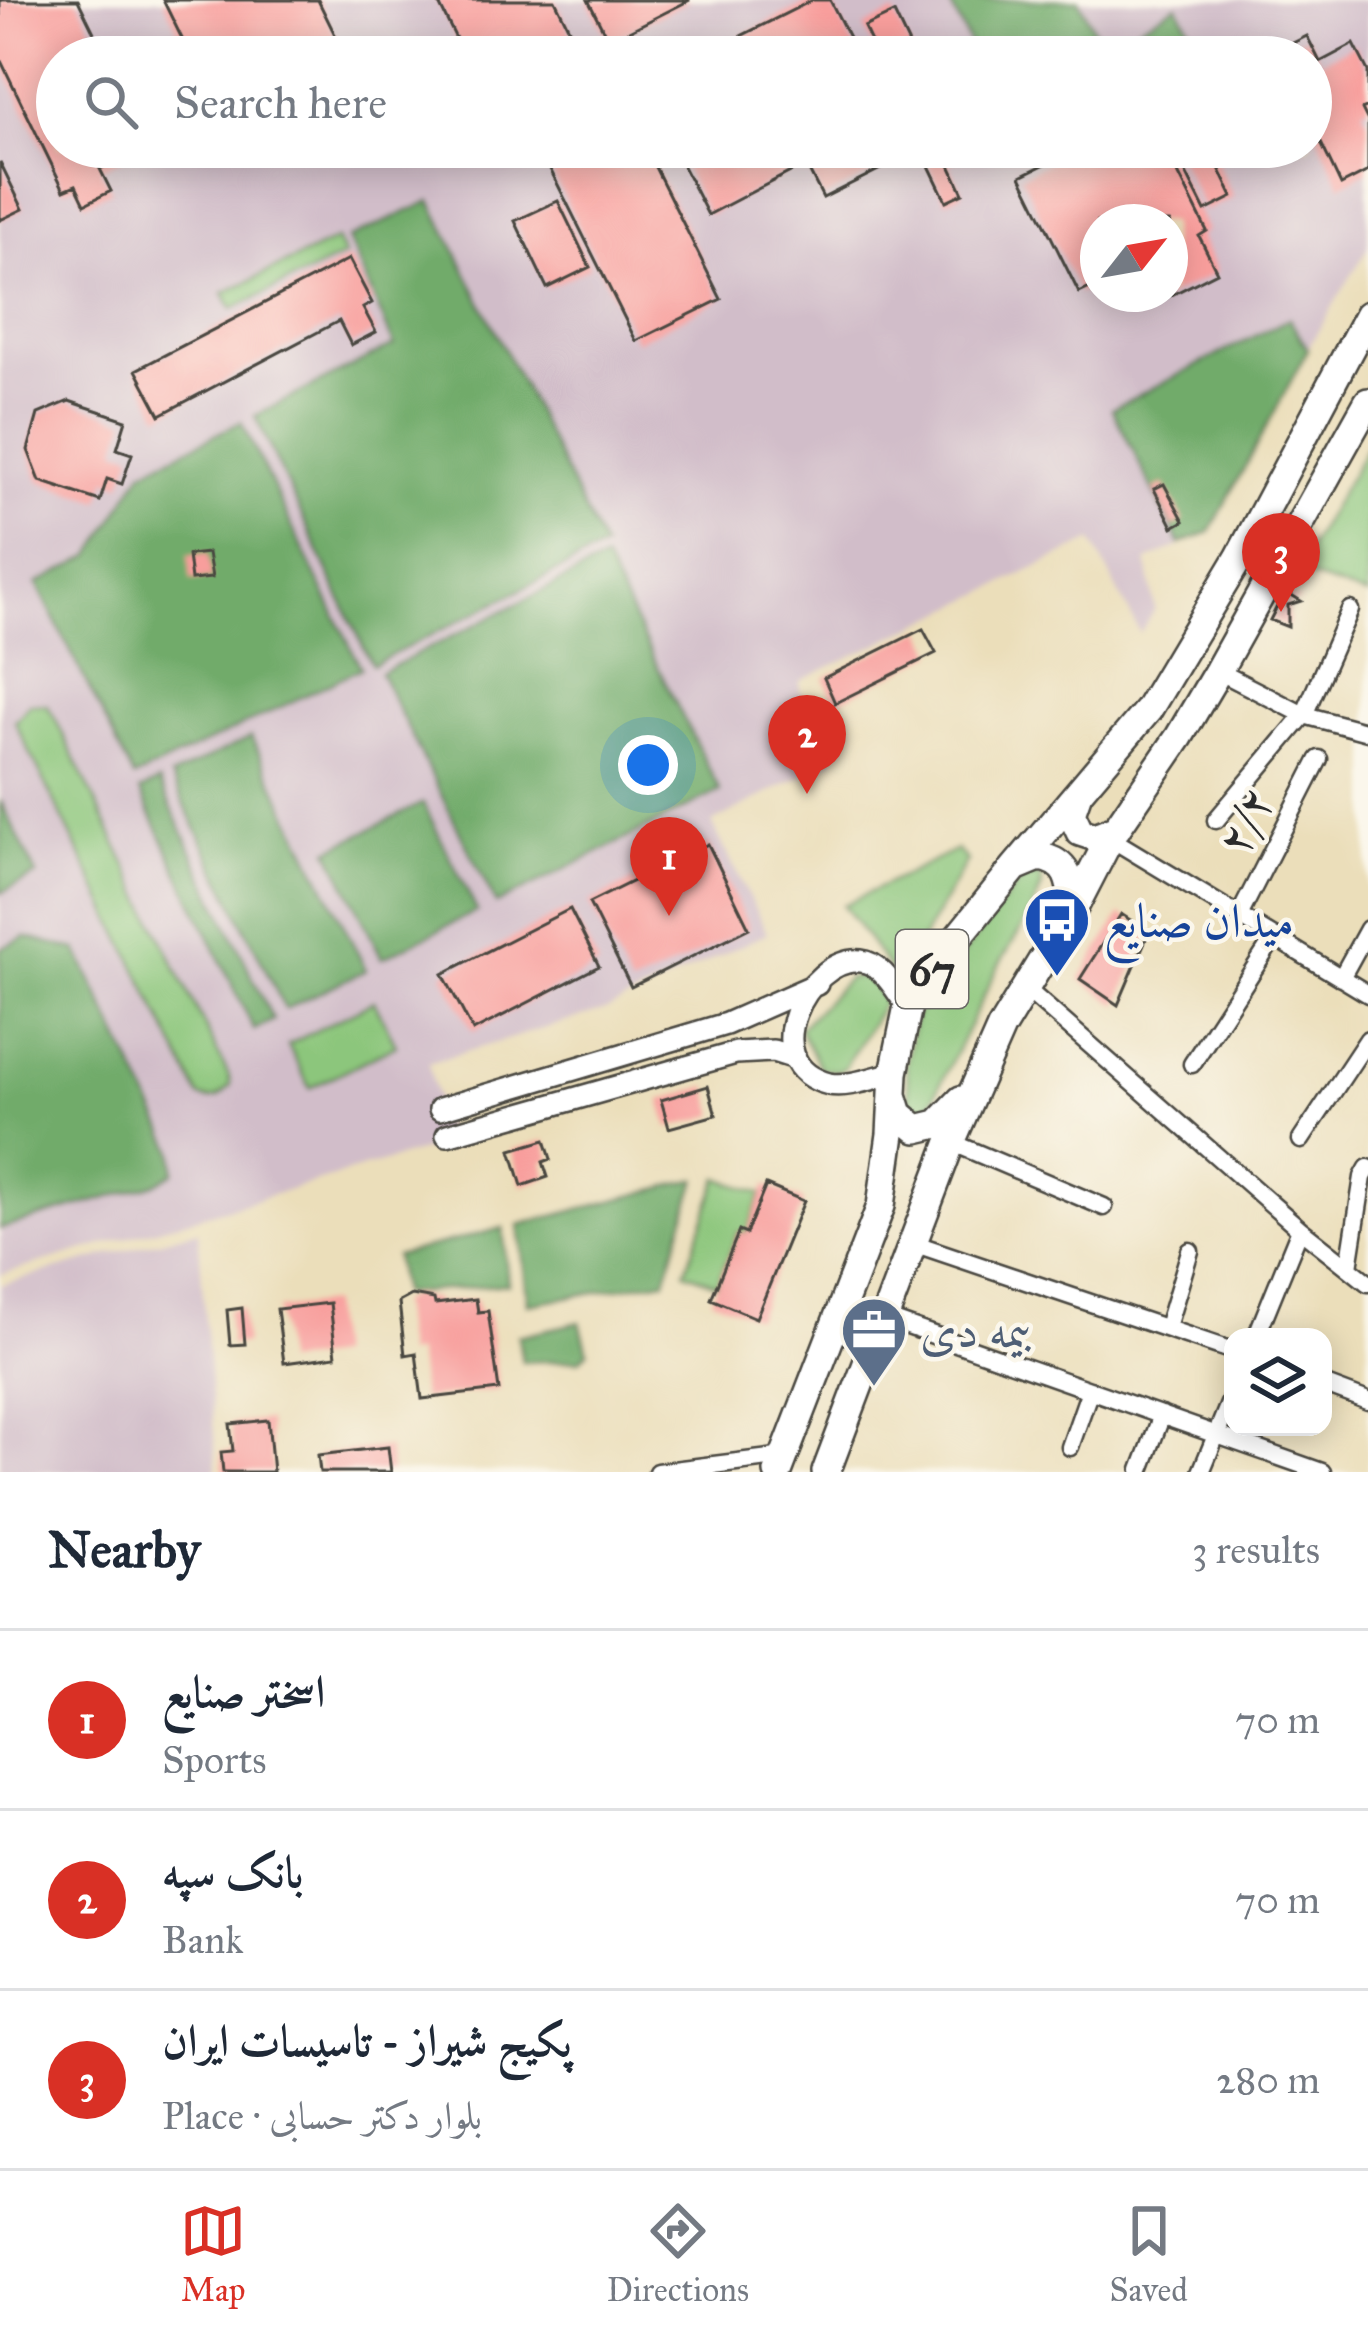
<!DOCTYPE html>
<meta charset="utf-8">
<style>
body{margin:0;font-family:"IM FELL Great Primer",Amiri,serif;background:#f2f2f3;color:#1f2937}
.controls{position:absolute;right:36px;bottom:36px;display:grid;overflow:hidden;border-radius:24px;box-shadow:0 6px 30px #0003}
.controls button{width:108px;height:108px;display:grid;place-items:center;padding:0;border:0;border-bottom:3px solid #e0e1e3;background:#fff;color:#1f2937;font:60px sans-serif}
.compass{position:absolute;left:1080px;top:204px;width:108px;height:108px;border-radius:50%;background:#fff;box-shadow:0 6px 30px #0003;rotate:59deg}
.you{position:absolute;left:648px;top:765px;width:42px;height:42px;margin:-30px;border:9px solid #fff;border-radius:50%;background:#1a73e8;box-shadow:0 0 0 18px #1a73e833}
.badge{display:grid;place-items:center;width:78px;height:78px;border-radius:50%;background:#d93025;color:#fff;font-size:39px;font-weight:700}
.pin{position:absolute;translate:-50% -99px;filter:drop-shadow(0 3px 6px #0008)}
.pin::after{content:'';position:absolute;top:63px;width:42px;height:36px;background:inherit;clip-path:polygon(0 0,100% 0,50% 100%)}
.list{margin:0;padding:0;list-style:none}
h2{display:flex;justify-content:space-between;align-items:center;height:156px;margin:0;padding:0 48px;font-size:51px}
h2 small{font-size:39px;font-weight:400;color:#747a83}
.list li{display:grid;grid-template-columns:78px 1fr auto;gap:36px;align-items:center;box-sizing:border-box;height:180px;padding:0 48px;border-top:3px solid #e0e1e3}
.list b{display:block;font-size:45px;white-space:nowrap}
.list p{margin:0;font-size:39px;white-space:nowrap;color:#747a83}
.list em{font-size:39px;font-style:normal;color:#747a83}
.icon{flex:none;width:66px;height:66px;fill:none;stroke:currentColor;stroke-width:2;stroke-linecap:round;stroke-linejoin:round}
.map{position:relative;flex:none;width:1368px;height:1472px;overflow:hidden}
.search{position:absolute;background:#fff;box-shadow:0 6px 30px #0003;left:36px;right:36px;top:36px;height:132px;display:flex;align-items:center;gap:30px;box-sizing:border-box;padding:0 42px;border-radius:66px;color:#747a83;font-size:45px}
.sheet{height:696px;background:#fff}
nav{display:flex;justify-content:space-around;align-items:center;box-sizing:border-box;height:168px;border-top:3px solid #e0e1e3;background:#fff;font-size:33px;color:#747a83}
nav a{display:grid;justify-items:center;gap:6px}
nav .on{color:#d93025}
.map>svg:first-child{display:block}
.industrial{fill:#d1bdc9;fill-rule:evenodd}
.green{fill:#8cc67b;stroke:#5c7853;stroke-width:3}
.forest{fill:#71ab6b;stroke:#4e6b4b;stroke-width:3}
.building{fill:#f89e9c}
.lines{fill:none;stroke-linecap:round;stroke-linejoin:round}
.minor-casing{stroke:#484640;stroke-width:21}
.tertiary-casing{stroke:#484640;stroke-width:26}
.primary-casing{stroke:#484640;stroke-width:32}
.minor{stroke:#fff;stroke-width:16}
.tertiary{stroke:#fff;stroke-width:21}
.primary{stroke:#fff;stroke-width:27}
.labels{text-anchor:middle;stroke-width:9;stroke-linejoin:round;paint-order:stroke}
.shield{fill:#fbf7ec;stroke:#696865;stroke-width:3}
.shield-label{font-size:45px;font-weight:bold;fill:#2b2b2b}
.street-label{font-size:48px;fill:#2b2b2b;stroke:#fbf7ec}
.transit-label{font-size:48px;fill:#164399;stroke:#fbf7ec;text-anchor:start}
.service-label{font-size:48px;fill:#4e5e75;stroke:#fbf7ec;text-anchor:start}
</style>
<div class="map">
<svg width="1368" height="1472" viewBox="0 0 1368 1472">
<rect width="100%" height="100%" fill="#fbf7ec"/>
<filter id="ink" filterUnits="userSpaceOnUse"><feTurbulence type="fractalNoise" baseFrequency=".00833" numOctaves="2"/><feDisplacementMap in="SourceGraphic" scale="24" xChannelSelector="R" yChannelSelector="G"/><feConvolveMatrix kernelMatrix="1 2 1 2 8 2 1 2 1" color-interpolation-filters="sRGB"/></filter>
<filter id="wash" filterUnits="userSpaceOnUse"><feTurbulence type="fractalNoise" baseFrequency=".004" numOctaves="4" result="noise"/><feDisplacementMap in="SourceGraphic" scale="48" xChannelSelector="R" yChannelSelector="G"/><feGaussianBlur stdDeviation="2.7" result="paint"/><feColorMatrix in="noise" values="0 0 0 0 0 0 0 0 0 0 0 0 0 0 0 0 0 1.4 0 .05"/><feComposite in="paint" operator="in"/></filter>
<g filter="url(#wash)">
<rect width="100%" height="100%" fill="#ebdeba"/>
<path class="industrial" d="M0,0h1368v248l-53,88 -105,196 -63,29 8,48 -15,24 -48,-92 -292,140v9l34,69 -122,64 55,110 -158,76 -181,54 21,80 -449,132zM57,57h1254v90h-1254zM1098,222h72v72h-72z
M198,1230l19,242h-217v-187z"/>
<path class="green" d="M336,240l8,16 -112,53 -8,-16z
M1368,445v151l-74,-24z
M30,704l17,1 9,15 172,354 3,11c-9,11 -17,18 -31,12l-185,-375z
M957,850l10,11 -69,120 -55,-76z
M1033,874l7,2 2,10 -10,25 -33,54 -69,140 -9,11 -10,-4 -5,-47 9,-49 107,-138z
M872,977l12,25 -40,66 -9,3 -15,-3 -21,-39 49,-51z
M374,1001l22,44 -86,43 -22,-43z
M719,1178l43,16 -16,40 -8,-2 -21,52 -32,-12z"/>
<path class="forest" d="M948,0h131l17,34 -47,23h-73z
M1177,5l21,37 -27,15h-52l-8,-14z
M431,201l172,347 -231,117 -117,-249 139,-71 -46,-106z
M1289,319l19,30 -98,183 -30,12 -68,-135z
M241,422l120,246 -227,110 -97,-194 55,-29 51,-84z
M604,560l116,231 -224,113 -116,-231z
M251,737l115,233 -81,39 -114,-232z
M159,782l114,238 -19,10 -114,-239z
M0,800l37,75 -37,18z
M423,803l54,108 -95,47 -53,-108z
M25,937l52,13 97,201v21l-19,12 -155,45v-280z
M697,1179l-32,101 -137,24 -9,-79z
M503,1228l5,56 -107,10 -6,-38z
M580,1322l8,30 -9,8 -57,2 -4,-26z"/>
<g id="blocks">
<path class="building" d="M0,0h78l28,57h-49v90h88l-45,22 11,22 -26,13 -9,-19 -12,5 -64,-131z
M163,0h155l28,57h-155z
M437,0h118l26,53 -8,4h-108z
M588,0h102l-81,41z
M813,0h17l29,57h-107l-11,-21z
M894,13l21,44h-37l-14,-30z
M1307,36l13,26 34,-18 14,27v35l-6,3 6,12v50l-27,14 -30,-63v-65h-31l-3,-6z
M539,147h106l76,152 -85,42z
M673,147h112l11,22 -88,46z
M797,147h107l4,8 -85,43z
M920,147h38l4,10 -13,6 14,30 -17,8z
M1080,147h85l42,84 -8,5 18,36 -77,39 -9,-17h39v-72h-72v62l-19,9 -58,-117z
M1173,147h36l24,50 -28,14z
M0,162l23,47 -23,11z
M558,201l32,66 -43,21 -32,-67z
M349,259l23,44 -9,5 13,24 -25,13 -12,-24 -179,94 -24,-45z
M69,401l57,19 -9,29 15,5 -10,30 -15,-5 -7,22 -60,-20 -12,-31 10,-36z
M1164,484l20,37 -11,6 -19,-38z
M208,553l4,25 -21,2 -3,-25z
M1285,591l16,10 -13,4v22l-18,-7z
M923,629l13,24 -101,50 -11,-25z
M708,844l41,84 -118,59 -42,-84z
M570,909l29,57 -126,65 -30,-57z
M1121,914l28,18 -31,73 -38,-26z
M708,1086l8,29 -47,13 -8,-28z
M545,1140l6,19 -8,3 5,15 -26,9 -11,-36z
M766,1185l38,16 -48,117 -45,-19 28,-68 7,3z
M412,1295l22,4 1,5 41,-5 2,13 10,-1 11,79 -77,9 -6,-46 -11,2 -6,-53z
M330,1303l6,53 -52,7 -7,-54z
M242,1308l3,36 -15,1 -3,-35z
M268,1420l5,52h-50l-2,-20 12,-1 -3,-27z
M388,1447l3,25h-71l-2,-17z"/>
</g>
</g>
<g filter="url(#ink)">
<use href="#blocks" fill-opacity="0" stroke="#484640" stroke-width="3"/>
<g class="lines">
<g class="minor-casing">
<path id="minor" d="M1218,671l86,44 64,17
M1216,820l88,-105 46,-105
M1110,838l258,156
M1239,916l80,-157
M1341,978l27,-49
M1024,987l276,242 68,54
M1192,1064l82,-126
M1301,1140l67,-101
M951,1142l153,65
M913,1243l320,108
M1349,1267l14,-90 5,-9
M885,1318l437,154
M1167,1327l23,-76
M1256,1337l44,-108
M1323,1384l45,17
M1070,1447l20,-57
M1141,1470l21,-55
M657,1472l128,-16
M1201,1472l32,-78"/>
</g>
<g class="tertiary-casing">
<path id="tertiary" d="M894,1073c-18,4 -47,15 -65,11 -77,-19 -22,-128 32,-123 21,2 35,30 47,45
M440,1109l286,-85 91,-40
M447,1135l289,-82 37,-2 22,7"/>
</g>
<g class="primary-casing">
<path id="primary" d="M1078,793l-7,20 9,19 15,5 22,-9
M1015,867l24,-10c30,4 32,25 35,51
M893,1095l6,19 18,15 21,-5 23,-24
M778,1472l103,-266 10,-72 3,-61 14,-67 25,-38 82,-101 133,-157 91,-152 129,-243
M826,1472l125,-330 50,-114 73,-120 36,-70 69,-101 39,-66 150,-269"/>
</g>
<use href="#minor" class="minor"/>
<use href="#tertiary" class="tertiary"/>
<use href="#primary" class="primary"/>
</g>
</g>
<defs>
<g id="bus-pin" transform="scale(3.45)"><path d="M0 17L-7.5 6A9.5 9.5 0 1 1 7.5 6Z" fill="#1a4fb4" stroke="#fbf7ec"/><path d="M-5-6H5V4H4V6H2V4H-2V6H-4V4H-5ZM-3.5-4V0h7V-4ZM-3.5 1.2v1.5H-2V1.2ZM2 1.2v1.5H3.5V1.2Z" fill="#fff"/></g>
<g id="office-pin" transform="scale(3.45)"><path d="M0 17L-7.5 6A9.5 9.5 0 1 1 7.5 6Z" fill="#5c6f8a" stroke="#fbf7ec"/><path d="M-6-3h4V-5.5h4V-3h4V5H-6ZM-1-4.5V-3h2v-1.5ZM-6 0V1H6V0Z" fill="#fff"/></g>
</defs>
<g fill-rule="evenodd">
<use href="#bus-pin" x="1057" y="920"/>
<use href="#office-pin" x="874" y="1330"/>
</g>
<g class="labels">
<rect class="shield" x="896" y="930" width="72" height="78" rx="9"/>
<g class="shield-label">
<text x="932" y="985">67</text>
</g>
<g class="street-label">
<text transform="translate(1244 820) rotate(-63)" y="17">۲/۲</text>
</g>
<g class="transit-label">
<text x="1104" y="937">میدان صنایع</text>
</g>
<g class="service-label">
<text x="920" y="1347">بیمه دی</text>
</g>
</g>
</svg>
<div class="controls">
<button><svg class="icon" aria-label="layers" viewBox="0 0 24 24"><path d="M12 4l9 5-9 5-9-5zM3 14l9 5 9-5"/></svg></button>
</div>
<svg class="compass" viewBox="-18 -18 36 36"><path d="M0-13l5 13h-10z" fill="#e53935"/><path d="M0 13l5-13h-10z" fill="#747a83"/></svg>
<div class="you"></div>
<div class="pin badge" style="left:669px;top:916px">1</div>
<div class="pin badge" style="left:807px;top:794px">2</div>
<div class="pin badge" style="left:1281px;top:612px">3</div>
<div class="search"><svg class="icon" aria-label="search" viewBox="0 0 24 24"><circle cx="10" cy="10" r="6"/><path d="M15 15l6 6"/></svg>Search here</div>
</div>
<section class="sheet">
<h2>Nearby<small>3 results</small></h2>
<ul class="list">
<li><span class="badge">1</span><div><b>اسختر صنایع</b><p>Sports</p></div><em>70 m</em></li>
<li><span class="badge">2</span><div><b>بانک سپه</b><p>Bank</p></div><em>70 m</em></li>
<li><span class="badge">3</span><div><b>پکیج شیراز - تاسیسات ایران</b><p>Place · بلوار دکتر حسابی</p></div><em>280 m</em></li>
</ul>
</section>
<nav>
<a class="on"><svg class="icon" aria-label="map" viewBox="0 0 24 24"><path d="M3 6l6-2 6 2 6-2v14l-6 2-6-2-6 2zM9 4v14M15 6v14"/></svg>Map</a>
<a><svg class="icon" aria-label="directions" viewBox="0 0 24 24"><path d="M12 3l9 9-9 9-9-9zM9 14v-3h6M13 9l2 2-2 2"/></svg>Directions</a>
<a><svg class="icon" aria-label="saved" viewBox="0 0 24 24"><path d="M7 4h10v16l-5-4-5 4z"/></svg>Saved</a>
</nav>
